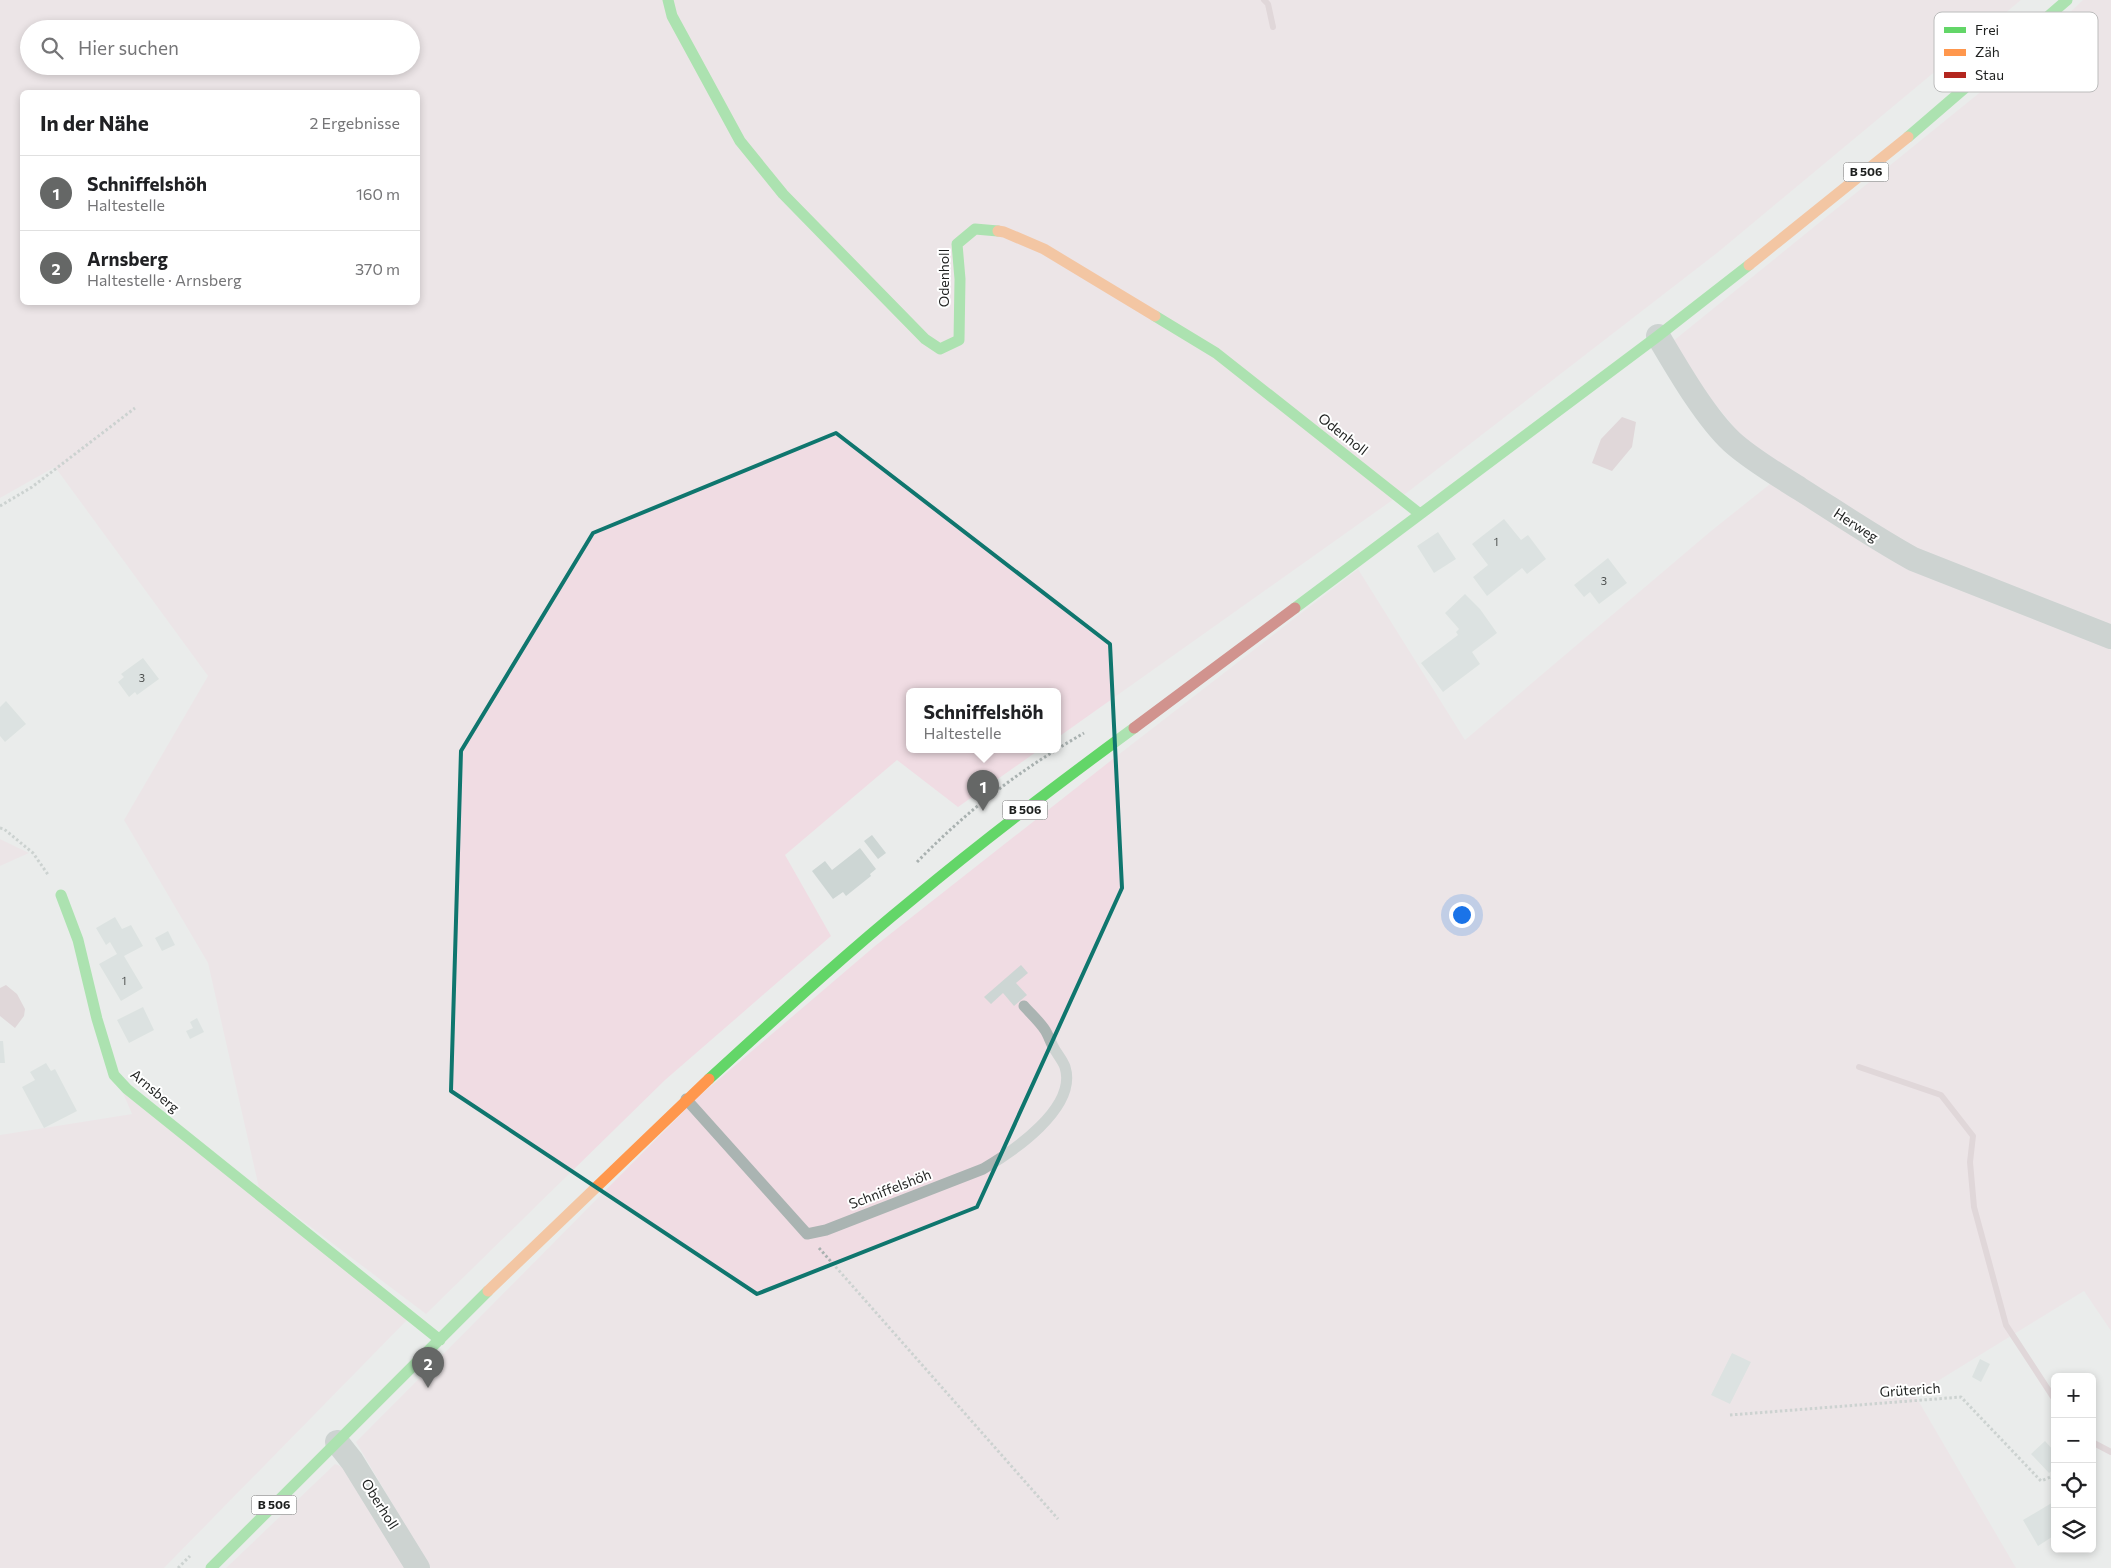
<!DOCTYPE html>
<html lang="de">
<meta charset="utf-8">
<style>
body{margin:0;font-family:Commissioner,sans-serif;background:#f6f6f6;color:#202124}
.controls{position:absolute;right:15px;bottom:15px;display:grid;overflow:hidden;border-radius:8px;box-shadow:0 2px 8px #0003}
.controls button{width:45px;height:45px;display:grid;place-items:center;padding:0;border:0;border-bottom:1px solid #e0e0e0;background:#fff;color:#202124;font:25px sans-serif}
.you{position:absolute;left:1461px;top:914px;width:18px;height:18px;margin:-12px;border:4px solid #fff;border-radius:50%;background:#1a73e8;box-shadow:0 0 0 8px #1a73e833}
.badge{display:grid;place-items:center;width:32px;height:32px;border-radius:50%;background:#656766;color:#fff;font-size:16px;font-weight:700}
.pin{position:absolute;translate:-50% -41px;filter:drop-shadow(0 1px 2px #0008)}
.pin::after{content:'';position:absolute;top:26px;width:18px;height:15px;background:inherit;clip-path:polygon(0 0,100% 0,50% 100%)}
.popup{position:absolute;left:906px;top:688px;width:155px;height:65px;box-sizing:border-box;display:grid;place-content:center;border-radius:8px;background:#fff;filter:drop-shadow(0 1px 4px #0005);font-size:16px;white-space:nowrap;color:#757577}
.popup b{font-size:19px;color:#202124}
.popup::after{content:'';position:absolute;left:50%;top:100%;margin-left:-10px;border:10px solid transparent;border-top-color:#fff}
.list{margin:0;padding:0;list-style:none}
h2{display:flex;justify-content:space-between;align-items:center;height:65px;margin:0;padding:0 20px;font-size:21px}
h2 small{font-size:16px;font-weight:400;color:#757577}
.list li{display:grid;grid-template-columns:32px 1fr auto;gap:15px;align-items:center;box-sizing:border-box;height:75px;padding:0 20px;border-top:1px solid #e0e0e0}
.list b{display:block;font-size:19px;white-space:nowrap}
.list p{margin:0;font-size:16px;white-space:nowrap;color:#757577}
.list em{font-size:16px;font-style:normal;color:#757577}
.icon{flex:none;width:28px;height:28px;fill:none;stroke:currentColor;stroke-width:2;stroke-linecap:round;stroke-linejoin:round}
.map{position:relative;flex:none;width:2111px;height:1568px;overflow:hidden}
.search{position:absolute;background:#fff;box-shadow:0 2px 8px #0003;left:20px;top:20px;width:400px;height:55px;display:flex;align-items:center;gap:12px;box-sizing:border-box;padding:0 18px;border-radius:28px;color:#757577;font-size:19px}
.panel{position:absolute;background:#fff;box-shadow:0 2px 8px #0003;left:20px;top:90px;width:400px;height:215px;border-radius:8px}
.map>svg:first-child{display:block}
.green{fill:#f0dce3;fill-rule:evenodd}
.water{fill:#d6bcc4}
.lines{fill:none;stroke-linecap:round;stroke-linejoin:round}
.stream{stroke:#d6bcc4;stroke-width:6}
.building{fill:#cdd6d4}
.path{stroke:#a9b1b0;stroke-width:3;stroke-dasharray:2.5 2.5;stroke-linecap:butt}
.lane{stroke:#aab4b2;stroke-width:11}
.street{stroke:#aab4b2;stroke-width:24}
.fast{stroke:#63d668;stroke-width:11}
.slow{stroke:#ff974d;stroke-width:11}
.jam{stroke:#b3261e;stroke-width:11}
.marked{fill:none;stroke:#0f766e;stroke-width:4;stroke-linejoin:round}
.labels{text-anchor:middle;stroke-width:4;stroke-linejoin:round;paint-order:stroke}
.number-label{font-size:11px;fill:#4b4e4d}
.shield{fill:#fff;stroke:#626362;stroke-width:1}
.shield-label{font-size:12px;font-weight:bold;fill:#1e201f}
.street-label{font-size:14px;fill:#1e201f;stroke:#fff}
.key{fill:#fff;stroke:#bcbcbc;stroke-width:1}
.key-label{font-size:14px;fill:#1e201f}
</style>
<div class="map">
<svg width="2111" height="1568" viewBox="0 0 2111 1568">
<rect width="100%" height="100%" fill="#eaeceb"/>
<path class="green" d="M0,0h2021l-304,253 -313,242 -190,-139 180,143 -337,239v-46h-148v58h130l-81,57 -61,-47 -112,95 46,81 -166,144 -239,234 -167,-126 -51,-225 -84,-143 84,-144 -153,-209 -55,31zM29,29h382v37h-382zM22,92h396v210h-396z
M2083,0h28v628l-224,-89 -105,-68 -44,-39 -71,-86 343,-278z
M1775,480l336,168v683l-27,-40 -169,104 101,173h-1586l-74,-126 341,-344 178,-152 243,-191 240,-186 107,171 246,-209z
M0,839l29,14 -29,13z
M123,1093l285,226 -244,249h-164v-433l132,-21z
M335,1464l13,5 65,99h-187z"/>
<path class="water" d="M1622,417l14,5 -4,25 -20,24 -20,-8 9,-24z
M6,985l11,9 8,15 -1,7 -9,12 -15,-12v-28z"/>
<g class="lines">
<path class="stream" d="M1264,0l4,4 5,23
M1859,1067l82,28 32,41 -3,26 4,45 32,118 49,75
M2092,1442l19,10"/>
</g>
<path class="building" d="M1504,519l17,21 7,-5 18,24 -19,15 -5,-6 -35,28 -14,-19 15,-12 -16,-21z
M1438,532l18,27 -22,14 -17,-27z
M1608,558l19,25 -28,21 -9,-12 -6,5 -10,-12z
M1465,594l15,15 17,24 -25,19 8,12 -37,28 -22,-29 37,-28 -2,-3 3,-3 -14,-16z
M143,658l16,21 -22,16 -2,-3 -6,5 -11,-15 6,-5 -3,-3z
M6,701l20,23 -21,18 -5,-6v-29z
M872,835l14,18 -8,6 -14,-18z
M860,848l16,21 -6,5 1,2 -25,20 -3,-4 -10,7 -21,-28 13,-10 7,9z
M115,917l7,12 9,-4 12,21 -19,10 19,32 -22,13 -22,-37 18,-10 -7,-12 -4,3 -10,-17z
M168,931l7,14 -13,6 -7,-13z
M1021,965l7,8 -12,10 11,12 -13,11 -11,-13 -12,11 -7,-7z
M143,1007l11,23 -25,13 -12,-23z
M197,1018l7,14 -14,7 -4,-8 7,-3 -3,-6z
M0,1041h3l2,22h-5z
M46,1063l5,8 4,-2 22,42 -33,17 -22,-41 13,-7 -5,-8z
M1732,1353l19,9 -21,42 -19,-9z
M1980,1359l10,5 -9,18 -9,-5z
M2045,1441l10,11v16l-6,5 -18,-19z
M2055,1501v34l-17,11 -15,-26z"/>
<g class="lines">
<path class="path" d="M0,506l32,-19 103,-79
M1057,749l27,-16
M0,828l4,1 29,24 16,23
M917,862c43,-44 87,-80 139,-112
M819,1248l239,271
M1730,1415l231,-18 80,84 14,-6
M178,1568l12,-12"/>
<path class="lane" d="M686,1099l121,135 19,-4 157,-61c29,-17 95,-61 82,-102 -2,-6 -7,-12 -10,-17 -4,-6 -6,-14 -10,-20 -6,-9 -14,-16 -21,-24"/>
<path class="street" d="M1658,336c19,32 47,81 74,106 20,18 46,33 68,47 38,24 75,49 113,70l198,78
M337,1442l15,19 66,107"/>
<path class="fast" d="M668,0l4,16 68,125 43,53 142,145 15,10 19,-9 1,-61 -3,-35 18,-15 23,2
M1908,137l159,-137
M1155,316l61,37 204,161
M1295,608l363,-272 91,-71
M61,895l17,45 19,79 17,56 13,14 313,251
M709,1079c67,-61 134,-123 204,-180 72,-60 146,-116 221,-171
M211,1568l277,-277"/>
<path class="slow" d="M998,231l6,1 40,17 111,67
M1749,265l159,-128
M488,1291l221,-212"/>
<path class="jam" d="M1134,728l161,-120"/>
</g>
<path d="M0 0H2111V1568H0ZM836,433l274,211 12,244 -145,319 -220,87 -306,-203 10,-340 132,-218z" fill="#eaeceb" fill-opacity=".55" fill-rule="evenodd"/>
<path class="marked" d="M836,433l274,211 12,244 -145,319 -220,87 -306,-203 10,-340 132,-218z"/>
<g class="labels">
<g class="number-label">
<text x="1496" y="546">1</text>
<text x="1604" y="585">3</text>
<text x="142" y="682">3</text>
<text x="124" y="985">1</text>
</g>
<g class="shield">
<rect x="1843.5" y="162.5" width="45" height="19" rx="4"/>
<rect x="1002.5" y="800.5" width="45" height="19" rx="4"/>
<rect x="251.5" y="1495.5" width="45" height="19" rx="4"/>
</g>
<g class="shield-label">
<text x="1866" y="176">B 506</text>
<text x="1025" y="814">B 506</text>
<text x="274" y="1509">B 506</text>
</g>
<g class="street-label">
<text transform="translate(944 278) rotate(-90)" y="5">Odenholl</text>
<text transform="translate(1343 434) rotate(38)" y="5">Odenholl</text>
<text transform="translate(1856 525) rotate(33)" y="5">Herweg</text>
<text transform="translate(155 1091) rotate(40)" y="5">Arnsberg</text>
<text transform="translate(890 1189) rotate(-21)" y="5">Schniffelshöh</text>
<text transform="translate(1910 1390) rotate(-4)" y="5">Grüterich</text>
<text transform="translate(380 1504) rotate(58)" y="5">Oberholl</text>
</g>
</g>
<rect x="1934" y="12" width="164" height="80" rx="8" class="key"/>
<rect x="1944" y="27" width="22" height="6" fill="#63d668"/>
<rect x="1944" y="49" width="22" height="7" fill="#ff974d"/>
<rect x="1944" y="72" width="22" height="6" fill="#b3261e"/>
<g class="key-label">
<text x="1975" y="35">Frei</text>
<text x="1975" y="57">Zäh</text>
<text x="1975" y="80">Stau</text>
</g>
</svg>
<div class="controls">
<button>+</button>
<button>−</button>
<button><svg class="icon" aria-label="locate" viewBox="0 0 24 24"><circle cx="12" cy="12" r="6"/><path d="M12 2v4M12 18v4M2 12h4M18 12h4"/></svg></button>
<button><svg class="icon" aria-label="layers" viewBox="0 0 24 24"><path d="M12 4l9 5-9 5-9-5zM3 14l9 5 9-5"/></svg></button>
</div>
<div class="you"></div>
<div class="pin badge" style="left:983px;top:811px">1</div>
<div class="popup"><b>Schniffelshöh</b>Haltestelle</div>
<div class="pin badge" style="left:428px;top:1388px">2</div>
<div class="search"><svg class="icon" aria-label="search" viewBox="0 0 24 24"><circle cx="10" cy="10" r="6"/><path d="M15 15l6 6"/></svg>Hier suchen</div>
<section class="panel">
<h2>In der Nähe<small>2 Ergebnisse</small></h2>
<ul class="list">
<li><span class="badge">1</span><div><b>Schniffelshöh</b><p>Haltestelle</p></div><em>160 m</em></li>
<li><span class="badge">2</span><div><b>Arnsberg</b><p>Haltestelle · Arnsberg</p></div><em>370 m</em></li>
</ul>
</section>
</div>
